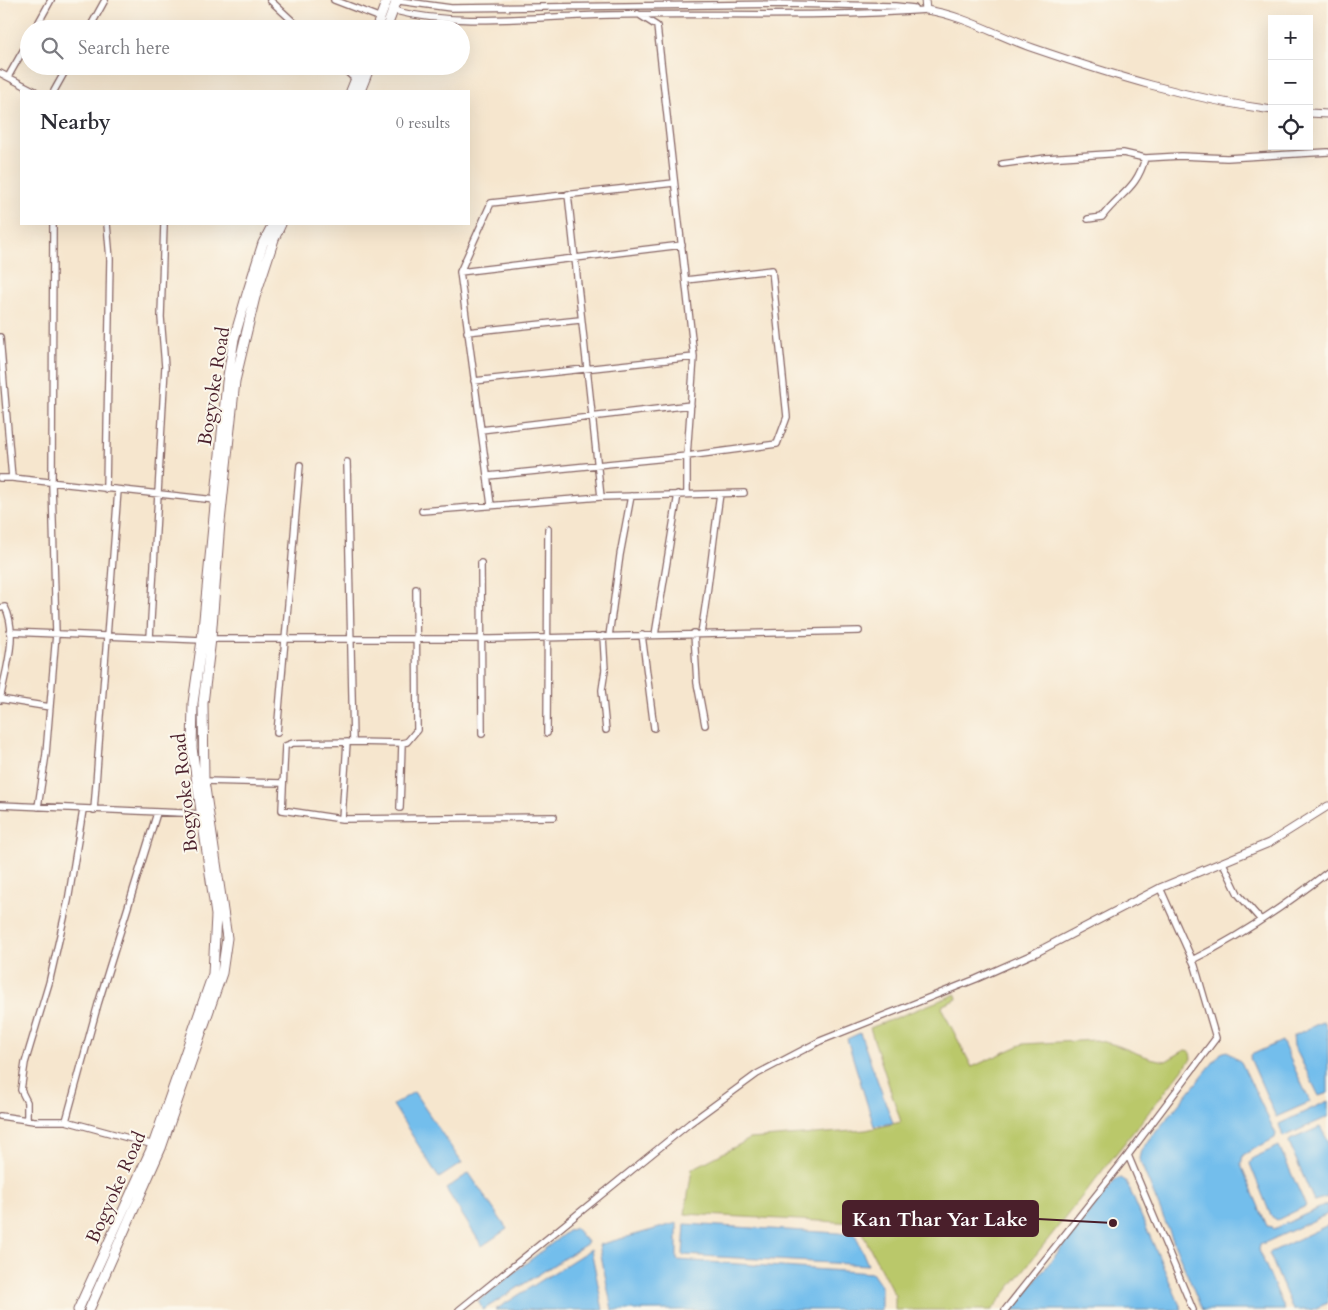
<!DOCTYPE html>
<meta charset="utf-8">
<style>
body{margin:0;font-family:Cardo,serif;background:#f2f2f3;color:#2b2b33}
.controls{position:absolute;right:15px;top:15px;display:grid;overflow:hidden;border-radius:0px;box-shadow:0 5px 20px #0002}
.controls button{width:45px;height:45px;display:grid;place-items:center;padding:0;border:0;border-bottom:1px solid #e1e1e2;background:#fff;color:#2b2b33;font:25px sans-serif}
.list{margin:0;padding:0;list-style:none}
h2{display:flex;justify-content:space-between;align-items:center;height:65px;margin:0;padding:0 20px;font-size:21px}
h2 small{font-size:16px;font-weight:400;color:#7c7c81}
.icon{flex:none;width:28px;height:28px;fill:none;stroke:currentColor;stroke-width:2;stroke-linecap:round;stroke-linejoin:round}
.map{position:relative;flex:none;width:1328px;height:1310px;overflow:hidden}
.search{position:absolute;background:#fff;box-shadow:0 5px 20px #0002;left:20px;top:20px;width:450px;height:55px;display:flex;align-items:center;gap:12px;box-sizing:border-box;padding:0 18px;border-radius:28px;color:#7c7c81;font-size:19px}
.panel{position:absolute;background:#fff;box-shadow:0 5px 20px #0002;left:20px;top:90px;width:450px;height:135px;border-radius:0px}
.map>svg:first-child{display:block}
.green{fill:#bac86a;stroke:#82744a}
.water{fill:#73beec;stroke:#5e6e8c}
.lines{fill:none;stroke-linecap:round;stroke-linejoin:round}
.minor-casing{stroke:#866564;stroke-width:8}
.tertiary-casing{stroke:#866564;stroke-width:9}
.primary-casing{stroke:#866564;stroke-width:11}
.minor{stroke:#fff;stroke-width:5.5}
.tertiary{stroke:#fff;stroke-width:7}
.primary{stroke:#fff;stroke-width:9}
.labels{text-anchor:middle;stroke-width:4;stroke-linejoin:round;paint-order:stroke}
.street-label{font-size:19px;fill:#4a1f2b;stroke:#fbf7ec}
.leader{fill:none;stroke:#4a1f2b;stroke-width:2}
.callout-dot{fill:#4a1f2b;stroke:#fbf7ec;stroke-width:2}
.callout{fill:#4a1f2b;stroke:#4a1f2b;stroke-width:2}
.callout-label{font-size:20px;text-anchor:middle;font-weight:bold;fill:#fff}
</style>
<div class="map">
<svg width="1328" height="1310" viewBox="0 0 1328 1310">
<rect width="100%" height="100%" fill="#fbf7ec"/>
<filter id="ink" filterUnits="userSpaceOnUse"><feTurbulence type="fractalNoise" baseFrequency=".02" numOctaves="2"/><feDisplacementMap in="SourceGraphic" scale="10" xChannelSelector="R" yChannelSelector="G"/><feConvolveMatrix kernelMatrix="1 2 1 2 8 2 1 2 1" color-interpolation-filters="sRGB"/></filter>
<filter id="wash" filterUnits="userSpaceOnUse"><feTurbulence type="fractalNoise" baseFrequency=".0096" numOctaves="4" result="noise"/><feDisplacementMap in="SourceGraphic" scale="20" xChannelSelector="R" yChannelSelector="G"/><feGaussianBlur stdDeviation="1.12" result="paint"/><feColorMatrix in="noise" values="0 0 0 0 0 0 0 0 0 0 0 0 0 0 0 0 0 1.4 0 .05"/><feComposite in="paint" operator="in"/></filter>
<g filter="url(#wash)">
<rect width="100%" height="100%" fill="#f6e6ce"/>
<path class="green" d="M956,994l1,5 -14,6 -1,4 30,58 51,-23 73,-4 20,5 33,13 17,3 19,-11 5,1 1,8 -199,251h-97v-14l-38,-73 -172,-9 7,-45 58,-30 116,-9 35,-8 -31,-94z"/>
<path class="water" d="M1324,1021l4,9v63l-9,3 -25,-50 -1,-10z
M860,1033l33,90 -19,3 -27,-87z
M1282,1041l28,61 -34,15 -26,-59 1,-3z
M1227,1051l14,11 35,72 -1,4 -32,17 -2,10 26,61 5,1 2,2 54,-25v10l-68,31 -1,5 26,60h-83l-63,-151 2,-9 80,-97z
M414,1092l48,71 -23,15 -46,-73z
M1328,1101v16l-45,20 -4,-13z
M1320,1127l8,14v56l-14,4 -25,-58 1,-3z
M1279,1146l27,60 -29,14 -6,-4 -21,-52 3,-6z
M469,1173l38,56 -25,17 -36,-57z
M1121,1178l5,3 56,129h-170l104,-131z
M677,1223v37l195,13 9,13v24h-269l-13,-65z
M685,1224l170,10 13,31 -185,-10z
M1328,1225v78l-17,7h-18l-24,-57z
M575,1228l13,15 -105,67 -5,-9 31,-24 -1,-4 4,1 56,-43z
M591,1249l12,61h-108z"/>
</g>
<g filter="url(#ink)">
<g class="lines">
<g class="minor-casing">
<path id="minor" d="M270,0l31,29
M334,0l47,18
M392,0l59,8 331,-4 113,2 19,2
M391,10c69,18 147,6 218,5 106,-2 212,3 317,-5
M638,14l19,12 37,331 -7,99v38
M35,29l16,-29
M89,29l16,-29
M341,66l15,14
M0,73l35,18
M8,77l21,-37
M54,91l14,-25
M1002,164l44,-6 77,-5 22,5 36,-2 46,2 101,-6
M568,194l33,303
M1088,219l14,-2c18,-24 35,-28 43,-59
M460,272l222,-27
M467,332l113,-12
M0,337l12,141 203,22
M474,381l220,-24
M481,430l210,-25
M347,462l6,280 -60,1 -8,3 -3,64 60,9 212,-2
M488,476l199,-20 90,-12 10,-27 -15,-147 -86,10
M0,478h12
M106,489l4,-230 -3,-35
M491,505l-31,-233 31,-69 183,-20
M422,511l179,-14 143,-4
M481,563l1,171
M0,608l5,-1c14,27 0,65 -5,93
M10,632l192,8
M694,633l3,50 8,42
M701,633c8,-46 12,-93 19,-139
M642,635l12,93
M655,635l23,-141
M603,636l2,34 -3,20 4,40
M609,636l11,-81 11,-59
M150,638l15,-271 -4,-50 3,-93
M211,639h280l368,-8
M0,699l50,8
M277,733l23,-268
M547,733l1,-204
M353,742l49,1 5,-1 10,-12 -1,-141
M204,781l78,2
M0,805l205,9
M38,807l8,-53 10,-120 -4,-151 1,-259
M400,808l2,-65
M94,810l24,-320
M342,819l5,-77
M1223,863l15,31 22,25
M1192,960c47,-23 95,-56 136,-88
M0,1116l34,5h32l88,24
M27,1120v-18l-6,-12 4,-27 24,-80 19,-82 15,-91
M66,1121l32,-117 59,-191
M1128,1155l65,155
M459,1310l231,-187 67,-49 63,-33 156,-62 59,-26
M1005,1310l123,-155 88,-117 -21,-72 -35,-78"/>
</g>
<g class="tertiary-casing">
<path id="tertiary" d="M925,0l1,10c37,5 72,26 107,38 79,27 156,51 239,62
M1309,113l19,1
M1035,953l125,-65 109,-45 59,-37"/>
</g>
<g class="primary-casing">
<path id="primary" d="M376,29l11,-29
M386,29l11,-29
M351,91l10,-25
M360,91l10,-25
M78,1310l75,-165 60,-171 3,-59 -24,-167 1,-45 9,-63 25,-258 7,-43 13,-45 16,-51 10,-19
M89,1310l72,-162 61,-175 5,-35 -23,-157 -1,-78 8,-64 9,-117 15,-141 20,-84 19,-58 7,-15"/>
</g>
<use href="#minor" class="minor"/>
<use href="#tertiary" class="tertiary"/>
<use href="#primary" class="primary"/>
</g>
</g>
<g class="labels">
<g class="street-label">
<text transform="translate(213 386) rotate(-81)" y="7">Bogyoke Road</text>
<text transform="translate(184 793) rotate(-96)" y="7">Bogyoke Road</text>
<text transform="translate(115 1187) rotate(-66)" y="7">Bogyoke Road</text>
</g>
</g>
<path class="leader" d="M1113 1223L1038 1219"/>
<circle class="callout-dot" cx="1113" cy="1223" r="5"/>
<rect class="callout" x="843" y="1201" width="195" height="35" rx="5"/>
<g class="callout-label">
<text x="940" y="1226">Kan Thar Yar Lake</text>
</g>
</svg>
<div class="controls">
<button>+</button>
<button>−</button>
<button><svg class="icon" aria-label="locate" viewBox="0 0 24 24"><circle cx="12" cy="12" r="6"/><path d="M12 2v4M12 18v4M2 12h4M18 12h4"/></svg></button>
</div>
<div class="search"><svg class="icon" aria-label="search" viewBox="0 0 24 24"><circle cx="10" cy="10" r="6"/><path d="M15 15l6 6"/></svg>Search here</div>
<section class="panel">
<h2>Nearby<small>0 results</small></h2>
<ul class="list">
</ul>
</section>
</div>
